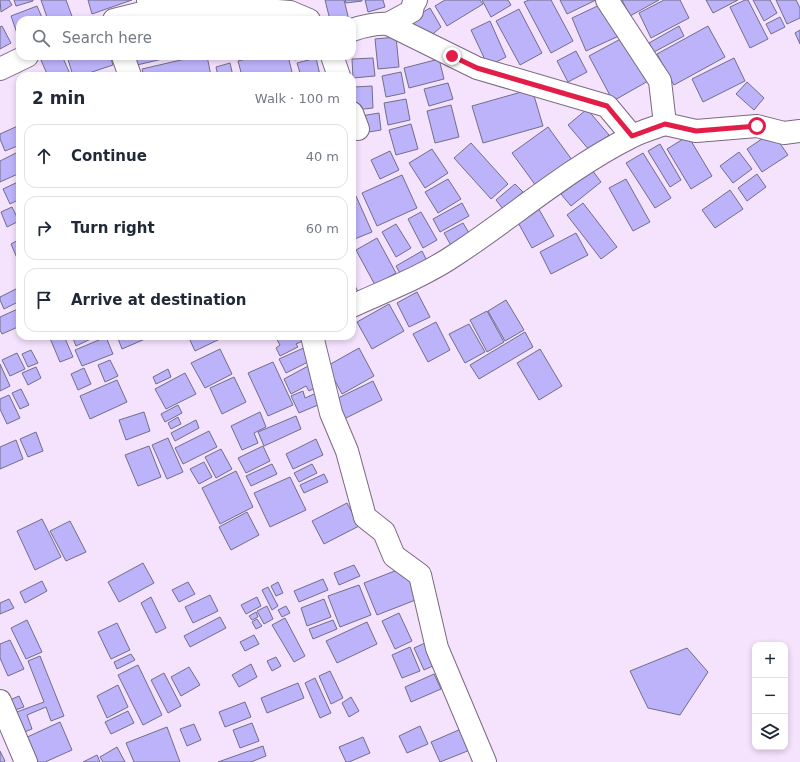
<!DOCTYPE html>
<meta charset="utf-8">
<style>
body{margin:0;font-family:"DejaVu Sans",sans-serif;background:#f2f2f3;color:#1f2937}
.controls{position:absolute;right:12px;bottom:12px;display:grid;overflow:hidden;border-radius:8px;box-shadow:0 2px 6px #0003}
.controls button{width:36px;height:36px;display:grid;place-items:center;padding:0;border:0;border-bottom:1px solid #e0e1e3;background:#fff;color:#1f2937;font:20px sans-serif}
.stop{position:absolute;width:12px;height:12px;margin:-9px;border:3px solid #e11d48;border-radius:50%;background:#fff}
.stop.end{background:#e11d48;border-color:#fff;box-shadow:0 1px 4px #0008}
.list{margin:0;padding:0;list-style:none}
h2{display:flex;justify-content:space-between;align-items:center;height:52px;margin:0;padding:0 16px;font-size:17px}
h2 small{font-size:13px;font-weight:400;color:#747a83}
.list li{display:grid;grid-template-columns:26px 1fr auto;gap:12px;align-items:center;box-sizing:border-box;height:64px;margin:0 8px 8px;padding:0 8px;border:1px solid #e0e1e3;border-radius:12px}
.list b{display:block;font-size:15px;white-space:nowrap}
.list em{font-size:13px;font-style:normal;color:#747a83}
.icon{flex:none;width:22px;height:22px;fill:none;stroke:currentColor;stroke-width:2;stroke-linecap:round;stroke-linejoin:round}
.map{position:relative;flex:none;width:800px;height:762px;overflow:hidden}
.search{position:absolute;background:#fff;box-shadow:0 2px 6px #0003;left:16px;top:16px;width:340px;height:44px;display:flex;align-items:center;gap:10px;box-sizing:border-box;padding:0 14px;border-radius:12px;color:#747a83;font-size:15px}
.panel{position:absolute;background:#fff;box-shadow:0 2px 6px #0003;left:16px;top:72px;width:340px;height:268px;border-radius:12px}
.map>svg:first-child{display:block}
.building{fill:#bdb3fa;stroke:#716e89}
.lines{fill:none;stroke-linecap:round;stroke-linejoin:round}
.minor-casing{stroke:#7a6980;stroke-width:24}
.minor{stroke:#fff;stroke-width:22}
.route{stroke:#e11d48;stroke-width:5}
</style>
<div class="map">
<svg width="800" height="762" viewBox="0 0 800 762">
<rect width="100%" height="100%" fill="#f5e2fd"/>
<path class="building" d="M0,0h9l3,5 -11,7z
M14,0h19v1l-17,5z
M41,0h25l7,19 -25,1z
M88,0h44l-40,14z
M325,0h19l5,20h-19z
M345,0h17v1l-16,2z
M365,0h18l2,7 -17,5z
M445,0h35l3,4 -36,22 -12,-20z
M482,0h26l3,5 -20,12z
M529,0h22l22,41 -22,12 -27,-51z
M560,0h36l-29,14z
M622,0h37l-29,16z
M664,0h16l9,18 -38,20 -12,-25z
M706,0h32l-25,13z
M745,0h3l20,39 -18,9 -20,-41z
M753,0h17l7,13 -13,8z
M776,0h20l4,8v10l-13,6z
M606,2l15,33 -35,16 -14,-33z
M37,6l6,14h-23l-1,19 -8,-23z
M430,8l11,19 -14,12 -18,-19z
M519,9l23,44 -22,12 -24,-44z
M780,17l5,10 -14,7 -5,-10z
M490,21l16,36 -18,9 -17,-36z
M2,26l9,17 -11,6v-22z
M679,26l5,10 -30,16 -5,-9z
M708,26l17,31 -51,28 -17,-31z
M800,30v14l-5,-11z
M626,36l24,44 -37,21 -24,-45z
M396,37l3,30 -21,2 -3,-30z
M576,51l11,21 -19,10 -11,-21z
M44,56h18l9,20h-23l-8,-18z
M67,56h43l3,9 -33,11h-7z
M135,56h40l-38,9z
M198,56h9l4,20h-67l-2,-7z
M258,56h30l5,20h-51l-4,-15z
M294,56h17l-16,4z
M316,58l4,17 -19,1 -4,-13z
M373,58l2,18 -22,2 -1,-19z
M734,58l11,23 -42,21 -11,-23z
M439,59l5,20 -35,9 -5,-20z
M230,63l3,13h-15l-2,-9z
M401,72l4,21 -19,4 -4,-21z
M747,82l17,16 -10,12 -18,-16z
M448,83l5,16 -24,7 -5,-17z
M372,86l1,22 -18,2 -1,-23z
M532,89l11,37 -60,17 -11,-37z
M406,99l4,21 -22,5 -4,-22z
M451,105l8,32 -24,6 -8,-32z
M587,109l22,26 -19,16 -22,-26z
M379,113l2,17 -18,3 -2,-17z
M411,124l7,25 -22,6 -7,-25z
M20,125v20l-15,6 -5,-12v-5z
M548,127l27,37 -36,26 -27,-37z
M772,132l16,23 -26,17 -15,-23z
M688,136l24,40 -21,13 -24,-40z
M471,143l37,41 -17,15 -37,-41z
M660,144l21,36 -11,7 -22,-36z
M432,149l16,24 -23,15 -16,-25z
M390,151l9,19 -19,9 -9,-19z
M18,152l2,4v17l-20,9v-21z
M739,152l13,17 -19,14 -13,-17z
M643,153l28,45 -16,10 -29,-45z
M592,170l9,12 -30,24 -10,-12z
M757,174l9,13 -19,14 -9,-13z
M402,175l15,33 -40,18 -15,-33z
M448,179l13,20 -23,14 -13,-21z
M626,179l24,43 -17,9 -24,-43z
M20,181v18l-10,5 -7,-15z
M515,184l8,8 -20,17 -7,-9z
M730,190l13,19 -28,19 -13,-18z
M356,196l16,36 -20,8v-42z
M462,203l7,13 -29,16 -7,-13z
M583,203l34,44 -16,12 -34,-44z
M536,204l18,32 -22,12 -17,-31z
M12,207l7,14 -12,6 -6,-15z
M421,212l16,28 -14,8 -15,-29z
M463,223l9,15 -19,11 -9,-16z
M396,224l15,24 -15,9 -14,-25z
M576,233l12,22 -37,19 -11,-22z
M377,238l19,35 -21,12 -19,-35z
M20,239v17l-3,2 -6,-14z
M422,251l6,12 -26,14 -6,-11z
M352,279l6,13 -6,3z
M20,287v14l-16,8 -4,-9v-3z
M417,292l13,25 -21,10 -12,-24z
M506,300l18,30 -19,11 -17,-30z
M389,304l15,27 -32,18 -15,-27z
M20,308v18l-18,8 -2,-4v-13z
M487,311l17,31 -17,10 -17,-32z
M436,322l14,28 -22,12 -15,-28z
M469,324l16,28 -20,11 -16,-29z
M525,332l8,15 -54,32 -9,-14z
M49,336h15l9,21 -13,5z
M72,336h25l-21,10z
M117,336h26l2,3 -23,10z
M188,336h38l-31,15z
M280,336h11l1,1 3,-1h10l2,3 -11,5 2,3 -18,9 -4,-8 4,-3 -4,-7z
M106,337l7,17 -31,12 -7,-16z
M308,346l6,13 -28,14 -7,-14z
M359,348l15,28 -32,18 -15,-28z
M220,349l12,25 -27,14 -14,-25z
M540,349l22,37 -23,14 -22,-37z
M31,350l7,13 -10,4 -6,-13z
M17,353l8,16 -15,7 -8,-16z
M110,360l8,16 -13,6 -7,-17z
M273,362l20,43 -25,11 -20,-43z
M0,364l10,22 -10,5z
M310,365l9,21 -10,5 -3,-5 -15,8 -7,-15z
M36,367l5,11 -13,7 -6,-12z
M84,368l7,16 -13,6 -7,-16z
M168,369l3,8 -15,7 -3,-7z
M185,373l11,21 -30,15 -11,-20z
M234,377l12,25 -24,12 -12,-26z
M117,380l10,22 -37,17 -10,-23z
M373,381l9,19 -38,19 -10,-19z
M21,389l8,16 -9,4 -8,-16z
M303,391l2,7 16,-7 4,11 -26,11 -8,-17z
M9,395l11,23 -13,6 -7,-15v-10z
M178,405l4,8 -17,9 -4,-8z
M144,412l6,19 -24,9 -7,-20z
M260,412l6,15 -12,6 4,10 -16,7 -11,-24z
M296,416l5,13 -37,17 -6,-14z
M178,417l3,7 -10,5 -3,-6z
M196,420l3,8 -24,13 -4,-8z
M209,431l8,16 -34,17 -8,-16z
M36,432l7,19 -15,6 -8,-18z
M168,438l15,34 -16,7 -15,-34z
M316,439l7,16 -30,14 -7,-15z
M16,440l7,19 -23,10v-22z
M149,446l12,31 -23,9 -13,-31z
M263,446l7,15 -24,12 -8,-15z
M221,449l11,20 -16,9 -11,-21z
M204,462l8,15 -13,7 -9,-15z
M272,464l5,10 -26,12 -5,-10z
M312,464l5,9 -18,9 -5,-9z
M236,471l17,36 -33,17 -18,-36z
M324,474l4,8 -24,11 -4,-8z
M290,477l16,33 -36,17 -16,-34z
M347,503l12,23 -35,18 -12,-23z
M247,512l12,23 -28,15 -12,-23z
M42,519l19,38 -26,13 -18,-39z
M70,521l16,31 -20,9 -16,-30z
M143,563l11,20 -35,19 -11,-20z
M354,565l6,11 -21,9 -5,-12z
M405,567l13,32 -41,16 -13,-32z
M323,579l5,11 -29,12 -5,-11z
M42,581l5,10 -22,12 -5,-11z
M188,582l7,12 -16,8 -7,-12z
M278,582l5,11 -7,3 -5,-10z
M359,585l12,30 -31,12 -12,-31z
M268,587l10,19 -6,4 -10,-20z
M210,595l8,16 -25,12 -8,-16z
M151,597l15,31 -10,5 -15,-30z
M257,597l4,9 -15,8 -5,-9z
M9,599l5,9 -14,6v-11z
M324,599l7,18 -24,9 -6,-18z
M267,606l6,13 -9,5 -7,-13z
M286,606l4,7 -8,4 -4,-7z
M256,612l2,5 -6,3 -3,-4z
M399,613l13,28 -17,8 -13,-28z
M220,617l6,11 -36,19 -6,-11z
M285,618l20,38 -11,6 -22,-37z
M257,619l5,7 -6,3 -4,-7z
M27,620l15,32 -16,7 -15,-31z
M333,620l4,9 -24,10 -4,-10z
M367,622l10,22 -40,19 -11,-22z
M117,623l13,27 -19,9 -13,-27z
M254,635l5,9 -14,7 -5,-9z
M10,640l14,29 -16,7 -8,-18v-14z
M425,643l10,22 -11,5 -10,-22z
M410,647l10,24 -18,7 -10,-23z
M687,648l21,24 -28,43 -32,-7 -18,-37z
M131,654l4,6 -18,9 -3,-7z
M40,656l24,60 -13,5 -5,-14 -19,8 5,14 -10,4 -8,-20 30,-11 -16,-41z
M276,657l5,9 -9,5 -5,-10z
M251,664l6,13 -18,10 -7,-12z
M138,665l24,50 -19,10 -25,-50z
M189,667l11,18 -19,11 -10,-19z
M330,671l13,27 -12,6 -12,-28z
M164,673l17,33 -13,7 -17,-33z
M434,674l7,15 -30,13 -6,-15z
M315,678l16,35 -11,5 -15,-35z
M298,683l6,15 -37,15 -6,-15z
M118,685l10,22 -21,11 -10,-22z
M19,696l5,11 -9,3 -5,-10z
M351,697l8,14 -10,6 -7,-14z
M245,702l6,15 -26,10 -6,-15z
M128,711l6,12 -23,11 -6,-12z
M60,722l12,28 -27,12h-12l-10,-23z
M252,723l7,18 -19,7 -7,-18z
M194,724l7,16 -14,6 -7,-17z
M420,726l8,18 -21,9 -8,-17z
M167,727l13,35h-46l-8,-19z
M461,729l9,21 -30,12 -9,-20z
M363,737l7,16 -21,9h-3l-7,-15z
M263,746l3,10 -15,6h-33z
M117,747l8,15h-22l-3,-5z
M0,751l5,10 -1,1h-4z
M97,755l3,7h-17z"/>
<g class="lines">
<g class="minor-casing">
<path id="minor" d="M607,0l53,81 5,43 31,7 61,-5 27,7 16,-2
M150,11l65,-5 75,6 19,8
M114,20l36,-9 -2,-11
M388,24l24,-13 1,-6 3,-5
M352,30c12,-4 23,-7 36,-6l89,44 130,38 25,30
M123,56l7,20
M332,56l7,20
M0,69l27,-13
M352,113l6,16
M352,306c35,-16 72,-30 103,-51 58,-38 114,-87 176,-118 11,-6 23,-9 34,-13
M312,336l19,77 16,38 18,66 19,15 10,24 26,19 17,73 48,114
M0,701l26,61"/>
</g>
<use href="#minor" class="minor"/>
</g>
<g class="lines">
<path class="route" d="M452,56l25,12 130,38 25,30 33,-12 31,7 61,-5"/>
</g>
</svg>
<div class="controls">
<button>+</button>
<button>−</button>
<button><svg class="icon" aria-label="layers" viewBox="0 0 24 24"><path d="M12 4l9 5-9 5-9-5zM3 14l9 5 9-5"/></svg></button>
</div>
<div class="stop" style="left:757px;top:126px"></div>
<div class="stop end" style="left:452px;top:56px"></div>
<div class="search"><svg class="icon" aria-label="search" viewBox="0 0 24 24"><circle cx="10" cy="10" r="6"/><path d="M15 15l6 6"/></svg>Search here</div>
<section class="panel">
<h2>2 min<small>Walk · 100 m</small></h2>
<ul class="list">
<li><svg class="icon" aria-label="ahead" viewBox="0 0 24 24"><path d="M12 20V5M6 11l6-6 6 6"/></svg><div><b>Continue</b></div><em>40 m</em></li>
<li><svg class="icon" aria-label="right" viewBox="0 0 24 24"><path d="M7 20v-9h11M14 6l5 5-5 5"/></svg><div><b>Turn right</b></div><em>60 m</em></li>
<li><svg class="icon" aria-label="arrive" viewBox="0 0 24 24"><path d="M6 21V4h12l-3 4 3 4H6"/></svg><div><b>Arrive at destination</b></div></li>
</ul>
</section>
</div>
